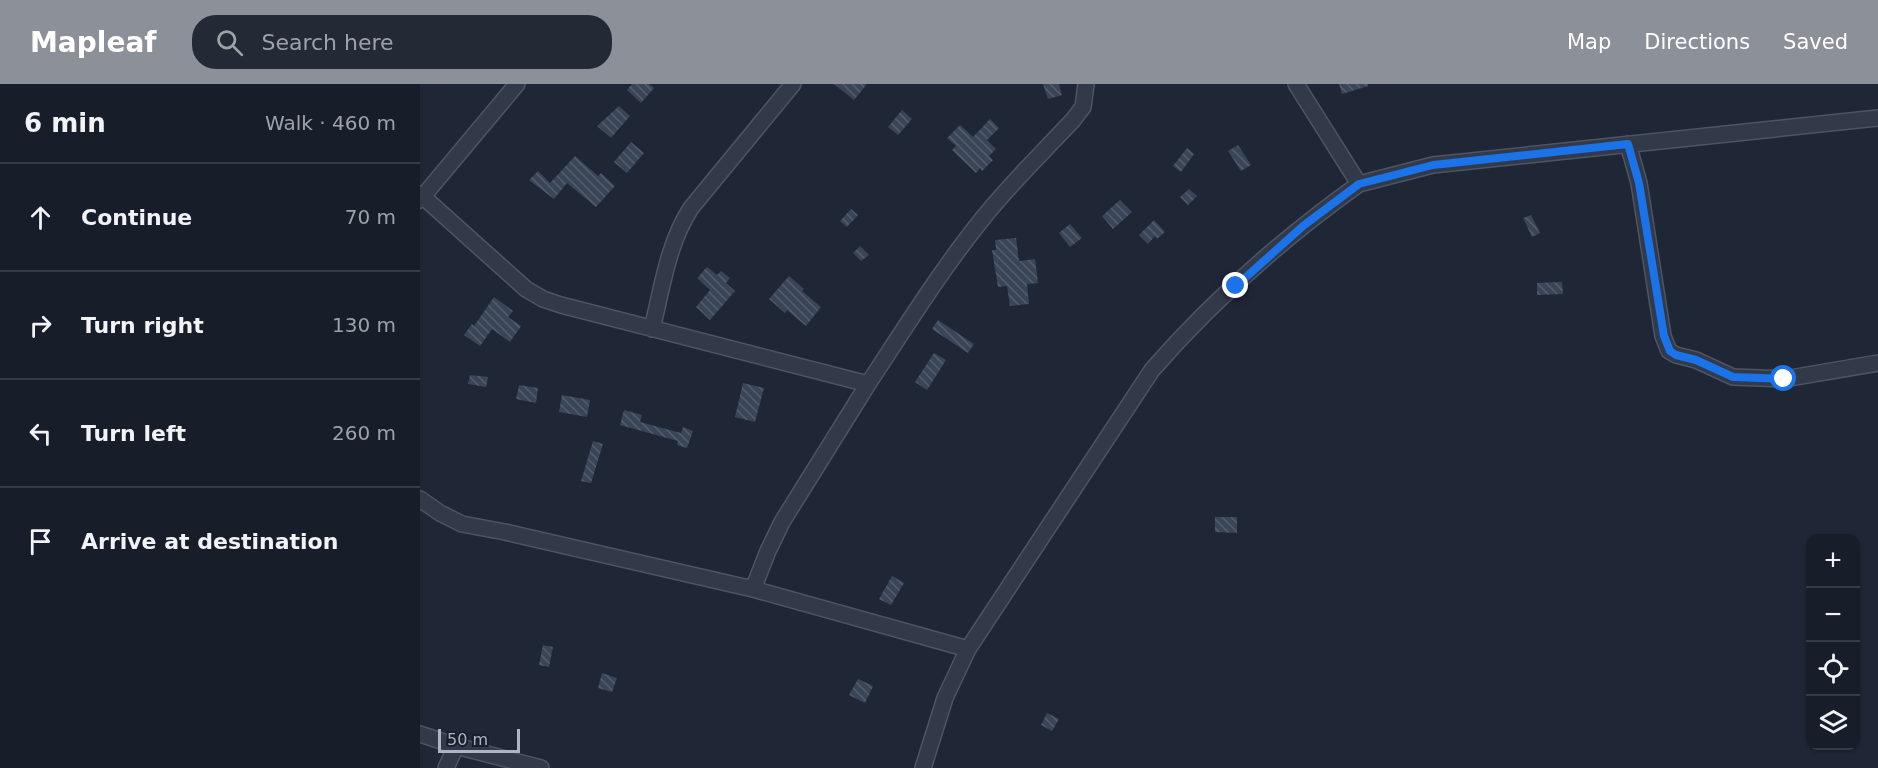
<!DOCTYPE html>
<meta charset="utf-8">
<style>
body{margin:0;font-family:"DejaVu Sans",sans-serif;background:#242a35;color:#f1f3f6}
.controls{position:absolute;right:18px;bottom:18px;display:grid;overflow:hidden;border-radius:12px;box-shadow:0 2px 4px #0004}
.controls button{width:54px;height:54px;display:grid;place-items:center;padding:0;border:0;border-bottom:2px solid #363b46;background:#171d29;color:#f1f3f6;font:30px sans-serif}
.scale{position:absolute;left:18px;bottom:15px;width:82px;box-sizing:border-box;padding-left:6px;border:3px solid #acb4c5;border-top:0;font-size:16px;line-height:21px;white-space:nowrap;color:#acb4c5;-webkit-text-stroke:4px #181f2c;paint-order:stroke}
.stop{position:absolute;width:18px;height:18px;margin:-14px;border:4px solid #1a73e8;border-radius:50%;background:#fff}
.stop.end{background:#1a73e8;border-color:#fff;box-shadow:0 2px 6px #0008}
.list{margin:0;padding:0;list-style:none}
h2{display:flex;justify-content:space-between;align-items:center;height:78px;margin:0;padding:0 24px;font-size:26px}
h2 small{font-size:20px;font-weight:400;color:#9ea2a8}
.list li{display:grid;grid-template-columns:39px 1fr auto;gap:18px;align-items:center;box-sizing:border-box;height:108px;padding:0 24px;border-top:2px solid #363b46}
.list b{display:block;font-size:22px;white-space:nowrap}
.list em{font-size:20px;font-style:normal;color:#9ea2a8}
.icon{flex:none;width:33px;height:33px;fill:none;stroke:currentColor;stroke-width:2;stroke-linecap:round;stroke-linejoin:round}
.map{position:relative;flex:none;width:1458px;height:684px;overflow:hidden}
header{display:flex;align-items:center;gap:36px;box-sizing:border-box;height:84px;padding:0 30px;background:#8c9099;color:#fff}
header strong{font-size:28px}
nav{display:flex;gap:33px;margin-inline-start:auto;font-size:21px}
.search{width:420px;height:54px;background:#242a35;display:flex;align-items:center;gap:15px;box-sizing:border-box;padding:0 21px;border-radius:24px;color:#9ea2a8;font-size:22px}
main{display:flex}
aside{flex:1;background:#171d29}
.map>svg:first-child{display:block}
.building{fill:url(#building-back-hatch)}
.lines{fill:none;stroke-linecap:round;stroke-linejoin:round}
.minor-casing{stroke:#4d5463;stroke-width:18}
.minor{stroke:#323948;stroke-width:15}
.route{stroke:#1a73e8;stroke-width:8}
</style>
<header>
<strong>Mapleaf</strong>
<div class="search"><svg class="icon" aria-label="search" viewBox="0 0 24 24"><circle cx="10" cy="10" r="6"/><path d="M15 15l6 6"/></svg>Search here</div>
<nav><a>Map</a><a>Directions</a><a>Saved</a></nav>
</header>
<main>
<aside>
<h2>6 min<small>Walk · 460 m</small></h2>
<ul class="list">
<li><svg class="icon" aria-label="ahead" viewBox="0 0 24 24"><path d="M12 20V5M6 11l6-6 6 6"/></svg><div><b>Continue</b></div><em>70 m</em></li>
<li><svg class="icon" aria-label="right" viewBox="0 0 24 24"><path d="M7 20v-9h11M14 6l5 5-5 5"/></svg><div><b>Turn right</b></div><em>130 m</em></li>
<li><svg class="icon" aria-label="left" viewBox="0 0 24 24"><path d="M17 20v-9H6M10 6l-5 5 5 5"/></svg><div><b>Turn left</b></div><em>260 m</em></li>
<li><svg class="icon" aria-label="arrive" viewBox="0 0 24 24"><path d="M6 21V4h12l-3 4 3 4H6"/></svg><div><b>Arrive at destination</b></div></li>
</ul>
</aside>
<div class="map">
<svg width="1458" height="684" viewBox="0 0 1458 684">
<defs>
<pattern id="building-back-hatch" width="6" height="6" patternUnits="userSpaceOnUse" patternTransform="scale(1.5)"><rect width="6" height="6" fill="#3a4558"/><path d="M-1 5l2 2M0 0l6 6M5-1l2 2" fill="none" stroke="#545d6e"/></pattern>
</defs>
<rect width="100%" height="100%" fill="#1f2737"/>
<path class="building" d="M212,0h17l5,4 -13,15 -14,-13z
M414,0h33l-13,16z
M623,0h16l3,11 -14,4z
M919,0h29v2l-26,8z
M199,22l11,10 -19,22 -14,-12z
M482,26l10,9 -14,16 -10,-8z
M570,35l9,9 -12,12 9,9 -7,7 4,4 -11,11 -2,-3 -4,5 -24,-23 4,-4 -9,-8 13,-13 13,12z
M211,58l13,11 -17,20 -13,-11z
M818,61l13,20 -10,6 -13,-20z
M767,64l7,6 -13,18 -8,-6z
M155,72l23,20 3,-3 14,13 -19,21 -29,-24 -13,16 -25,-19 9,-9 12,12z
M769,105l8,7 -9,9 -8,-8z
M700,116l12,12 -19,17 -11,-13z
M431,125l7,6 -11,12 -7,-6z
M1111,131l9,18 -8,4 -9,-19z
M734,136l11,12 -8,7 -2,-3 -7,8 -9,-9z
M650,140l12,14 -12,9 -11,-14z
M596,154l3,23 16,-2 3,24 -11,1 2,20 -19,2 -3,-20 -9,1 -6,-37h4l-1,-10z
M440,162l9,9 -8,6 -8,-8z
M287,183l10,8 4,-4 9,7 -4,5 9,8 -25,29 -14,-13 14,-17 -13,-12z
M369,192l15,13 -2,2 19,16 -15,19 -19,-16 -2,3 -16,-14z
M1142,198l1,12 -26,1v-12z
M74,213l19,14 -5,6 13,9 -11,16 -18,-13 -12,17 -16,-11 8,-11 2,2z
M518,236l36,24 -6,9 -36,-24z
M514,269l12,7 -19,30 -12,-8z
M50,291l18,2 -2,10 -18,-3z
M323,299l21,5 -9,34 -20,-5z
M99,301l19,3 -2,15 -20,-4z
M142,311l28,5 -3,17 -28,-5z
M204,326l18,5 -2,7 41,11 2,-6 10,4 -6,17 -10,-3 1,-4 -58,-16z
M173,357l10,3 -12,39 -10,-2z
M795,433h22v16l-22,-1z
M472,492l12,7 -13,22 -12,-6z
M123,561l10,2 -4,20 -10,-2z
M182,589l15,5 -5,14 -14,-4z
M438,595l15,7 -8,17 -16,-8z
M627,629l12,6 -7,12 -11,-6z"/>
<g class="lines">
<g class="minor-casing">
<path id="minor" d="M1208,60l11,39 24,153 6,15 7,4 20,5 37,17 51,2 94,-16
M939,100l74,-19 445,-47
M0,110l106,95 17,10 18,6 307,79c37,-56 73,-114 115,-166 28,-35 60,-66 90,-98l10,-13 3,-23
M0,116l97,-116
M232,245c10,-41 16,-86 39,-121l102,-124
M0,415l20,14 22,11 43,8 248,57 215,60
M333,505l15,-38 14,-29 86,-138
M0,650l36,12 85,22
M26,684l10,-22
M503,684l22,-70 23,-49 184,-279c60,-69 133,-133 207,-186l-63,-100"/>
</g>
<use href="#minor" class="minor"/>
</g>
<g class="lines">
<path class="route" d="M816,202l67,-60 56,-42 74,-19 195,-21 11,39 25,153 6,15 6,4 20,5 37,17 51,2"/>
</g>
</svg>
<div class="controls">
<button>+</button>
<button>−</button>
<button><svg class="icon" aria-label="locate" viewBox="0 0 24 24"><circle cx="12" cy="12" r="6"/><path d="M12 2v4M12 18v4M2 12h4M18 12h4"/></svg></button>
<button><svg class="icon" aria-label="layers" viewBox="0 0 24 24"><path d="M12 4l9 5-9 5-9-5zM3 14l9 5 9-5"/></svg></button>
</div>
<div class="scale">50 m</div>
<div class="stop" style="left:1364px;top:295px"></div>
<div class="stop end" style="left:816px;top:202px"></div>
</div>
</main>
